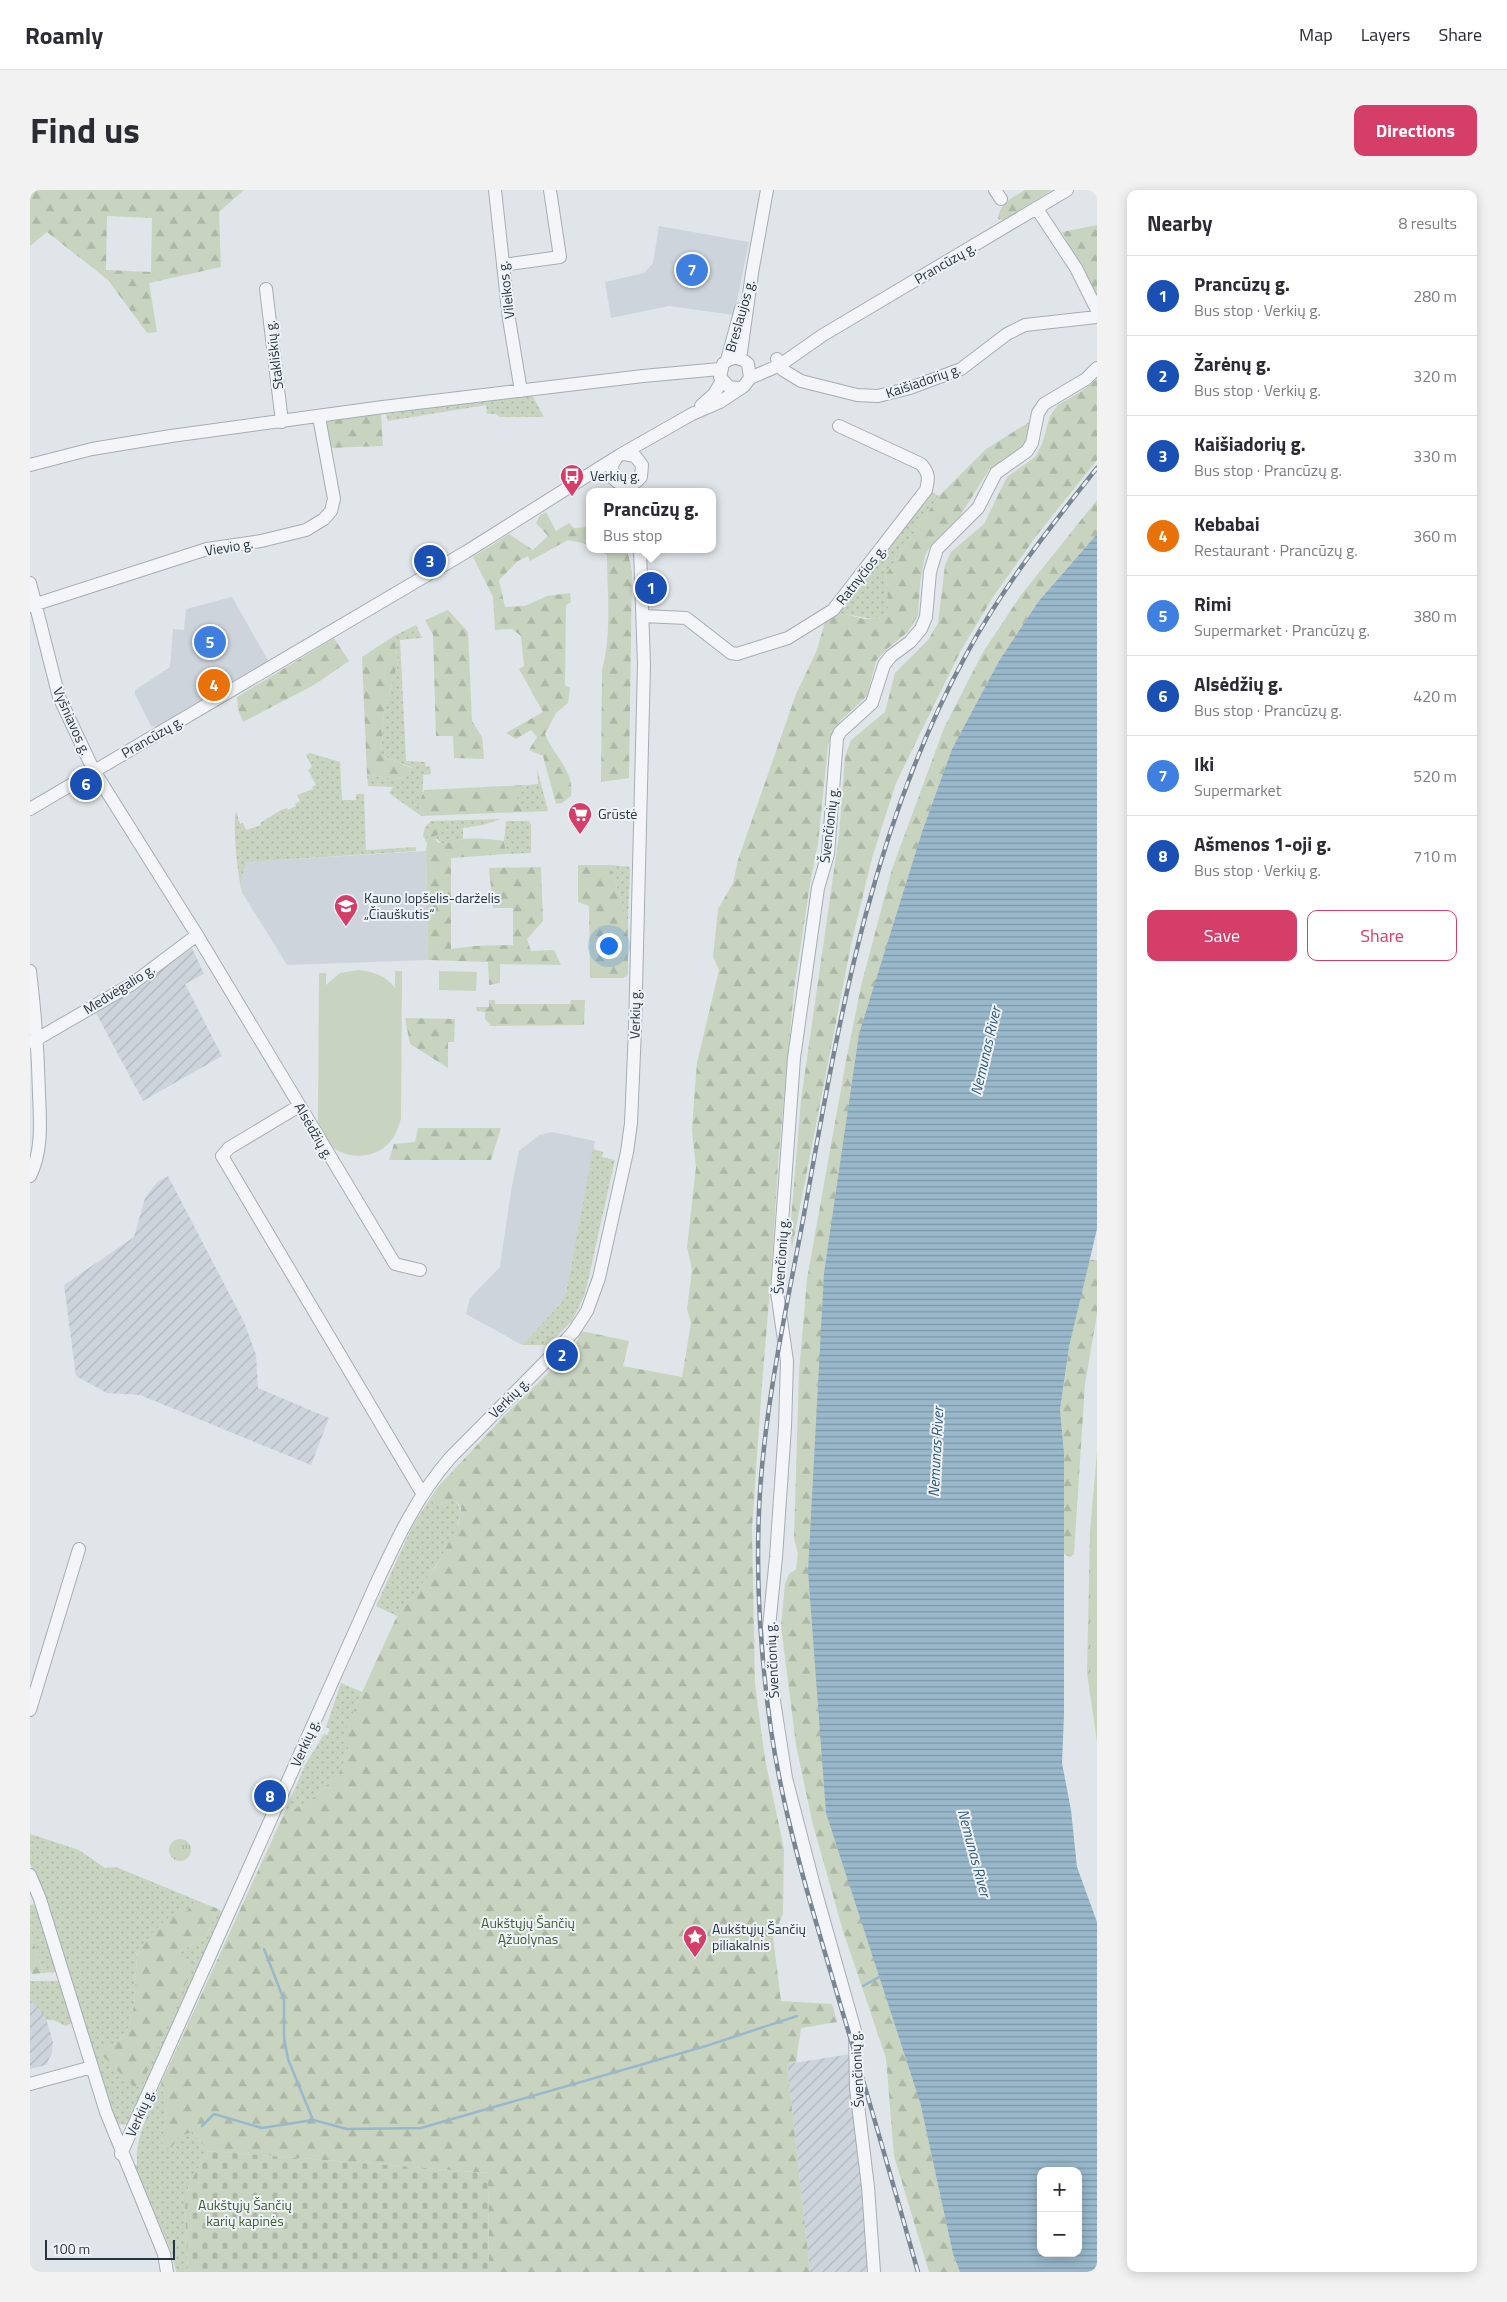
<!DOCTYPE html>
<meta charset="utf-8">
<style>
body{margin:0;font-family:"Titillium Web",sans-serif;background:#f2f2f3;color:#2b2b33}
.controls{position:absolute;right:15px;bottom:15px;display:grid;overflow:hidden;border-radius:10px;box-shadow:0 2px 12px #0003}
.controls button{width:45px;height:45px;display:grid;place-items:center;padding:0;border:0;border-bottom:1px solid #e1e1e2;background:#fff;color:#2b2b33;font:25px sans-serif}
.scale{position:absolute;left:15px;bottom:12px;width:130px;box-sizing:border-box;padding-left:5px;border:2px solid #273542;border-top:0;font-size:14px;line-height:18px;white-space:nowrap;color:#273542;-webkit-text-stroke:4px #eff3f7;paint-order:stroke}
.you{position:absolute;left:578px;top:755px;width:18px;height:18px;margin:-12px;border:4px solid #fff;border-radius:50%;background:#1a73e8;box-shadow:0 0 0 8px #1a73e833}
.badge{display:grid;place-items:center;width:32px;height:32px;border-radius:50%;background:#d53e69;color:#fff;font-size:16px;font-weight:700}
.pin{position:absolute;translate:-50% -50%;border:2px solid #fff;box-shadow:0 1px 5px #0006}
.popup{position:absolute;left:556px;top:298px;width:130px;height:65px;box-sizing:border-box;display:grid;place-content:center;border-radius:10px;background:#fff;filter:drop-shadow(0 1px 4px #0005);font-size:16px;white-space:nowrap;color:#7c7c81}
.popup b{font-size:19px;color:#2b2b33}
.popup::after{content:'';position:absolute;left:50%;top:100%;margin-left:-10px;border:10px solid transparent;border-top-color:#fff}
.list{margin:0;padding:0;list-style:none}
h2{display:flex;justify-content:space-between;align-items:center;height:65px;margin:0;padding:0 20px;font-size:21px}
h2 small{font-size:16px;font-weight:400;color:#7c7c81}
.list li{display:grid;grid-template-columns:32px 1fr auto;gap:15px;align-items:center;box-sizing:border-box;height:80px;padding:0 20px;border-top:1px solid #e1e1e2}
.list b{display:block;font-size:19px;white-space:nowrap}
.list p{margin:0;font-size:16px;white-space:nowrap;color:#7c7c81}
.list em{font-size:16px;font-style:normal;color:#7c7c81}
.actions{display:flex;gap:10px;padding:15px 20px}
.actions a{flex:1;padding:11px 0;border:1px solid #d53e69;border-radius:10px;text-align:center;font-size:18px;color:#d53e69}
.actions .main{background:#d53e69;color:#fff}
.map{position:relative;flex:none;width:1067px;height:2082px;overflow:hidden;border-radius:10px}
header{display:flex;align-items:center;gap:30px;box-sizing:border-box;height:70px;padding:0 25px;background:#fff;border-bottom:1px solid #e1e1e2}
header strong{font-size:24px}
nav{display:flex;gap:28px;margin-inline-start:auto;font-size:18px}
.intro{display:flex;align-items:center;justify-content:space-between;box-sizing:border-box;height:120px;padding:0 30px}
h1{margin:0;font-size:35px}
.button{padding:12px 22px;border-radius:10px;background:#d53e69;color:#fff;font-size:18px;font-weight:700}
main{display:flex;gap:30px;padding:0 30px}
aside{flex:1;background:#fff;border-radius:10px;box-shadow:0 2px 12px #0003}
.map>svg:first-child{display:block}
.built{fill:#ced4dc}
.industrial{fill:url(#industrial-furrows)}
.grass{fill:url(#grass-dots)}
.forest{fill:url(#forest-firs);fill-rule:evenodd}
.cemetery{fill:url(#cemetery-stones)}
.park{fill:url(#park-tufts)}
.pitch{fill:#c8d4c0}
.water{fill:url(#water-rules);fill-rule:evenodd}
.lines{fill:none;stroke-linecap:round;stroke-linejoin:round}
.stream{stroke:#99b8cb;stroke-width:2.5}
.minor-casing{stroke:#a5adb4;stroke-width:14}
.minor{stroke:#f3f5f8;stroke-width:12}
.rail-casing{stroke:#788694;stroke-width:4.5}
.rail{stroke:#eff3f7;stroke-width:2.5;stroke-dasharray:8;stroke-linecap:butt}
.labels{text-anchor:middle;stroke-width:4;stroke-linejoin:round;paint-order:stroke}
.street-label{font-size:14px;fill:#273542;stroke:#eff3f7}
.poi-label{font-size:14px;fill:#273542;stroke:#eff3f7;text-anchor:start}
.park-label{font-size:14px;fill:#425e34;stroke:#eff3f7}
.water-label{font-size:15px;font-style:italic;fill:#305978;stroke:#eff3f7}
</style>
<header>
<strong>Roamly</strong>
<nav><a>Map</a><a>Layers</a><a>Share</a></nav>
</header>
<div class="intro"><h1>Find us</h1><a class="button">Directions</a></div>
<main>
<div class="map">
<svg width="1067" height="2082" viewBox="0 0 1067 2082">
<defs>
<pattern id="industrial-furrows" width="10" height="10" patternUnits="userSpaceOnUse" patternTransform="scale(1.25)"><rect width="10" height="10" fill="#ced4dc"/><path d="M-1 1l2-2M0 10L10 0M9 11l2-2" fill="none" stroke="#b1b7be"/></pattern>
<pattern id="grass-dots" width="8" height="8" patternUnits="userSpaceOnUse" patternTransform="scale(1.25)"><rect width="8" height="8" fill="#c8d4c0"/><path d="M2 2h.1M6 6h.1" fill="none" stroke="#acb7a6" stroke-width="1.8" stroke-linecap="round"/></pattern>
<pattern id="forest-firs" width="22" height="20" patternUnits="userSpaceOnUse" patternTransform="scale(1.25)"><rect width="22" height="20" fill="#c8d4c0"/><path d="M5 1l3.5 6h-7zM16 11l3.5 6h-7z" fill="#acb7a6"/></pattern>
<pattern id="cemetery-stones" width="16" height="16" patternUnits="userSpaceOnUse" patternTransform="scale(1.25)"><rect width="16" height="16" fill="#c8d4c0"/><path d="M2 7V4a2 2 0 0 1 4 0v3zM10 15v-3a2 2 0 0 1 4 0v3z" fill="#acb7a6"/></pattern>
<pattern id="park-tufts" width="24" height="20" patternUnits="userSpaceOnUse" patternTransform="scale(1.25)"><rect width="24" height="20" fill="#c8d4c0"/><path d="M3 7l-1-3M5 7V3M7 7l1-3M15 17l-1-3M17 17v-4M19 17l1-3" fill="none" stroke="#acb7a6"/></pattern>
<pattern id="water-rules" width="6" height="5" patternUnits="userSpaceOnUse" patternTransform="scale(1.25)"><rect width="6" height="5" fill="#99b8cb"/><path d="M0 2.5h6" fill="none" stroke="#7d96a6"/></pattern>
</defs>
<rect width="100%" height="100%" fill="#e0e5e9"/>
<path class="built" d="M629,36l90,16 -15,73 -65,-9 -58,12 -6,-36 39,-9 9,-10z
M202,407l37,65 -112,65 -6,-1 -16,-32v-4l35,-23 3,-38 11,1 2,-21z
M396,661l2,109 -141,5 -44,-71 -2,-14 6,-18z
M522,942l43,9 -29,152 -5,10 -39,42 -56,-31 4,-16 30,-31 11,-76 8,-40 20,-16z"/>
<path class="industrial" d="M162,758l12,26 -19,10 37,72 -79,45 -47,-88z
M138,986l76,146 12,33 2,33 71,30 -18,47 -171,-70 -33,-2 -31,-17 -12,-91 70,-48 11,-39 12,-16z
M0,1809l15,16 8,27 -1,11 -6,12 -16,4z
M821,1864l-2,16 23,202h-62l-23,-208z"/>
<path class="grass" d="M501,203l13,24h-44l-4,-3h-9l-1,-9 -98,16 -2,-7z
M898,300l11,6 -53,78 2,34 -4,7 -12,4 -27,-5 -14,3 16,-14z
M386,435l6,13 -22,2 6,121 19,1 1,5 4,-1 1,8 -8,1c1,14 -3,27 -2,41l-32,-23 4,-6 -25,-1 -1,-11 33,4 13,-11 -32,-13 3,-42 14,-51 -4,-26z
M280,563l30,9 2,38h14v-6h8l2,56 50,-3v4l-169,11 -6,18 2,14c-5,-10 -11,-72 -7,-83l4,13 3,-1 3,7 15,-5 -1,-2 21,-13 6,-2 1,2 8,-4 -1,-2 5,-3 -3,-6 16,-6 -1,-2 4,-2 -8,-15 4,-3 -6,-12z
M507,578l11,43 -23,1 -9,-13 11,-14 11,-1z
M471,629l-18,6 -20,3v11c-23,5 -20,9 -34,-10l-2,14 -4,-7 2,-9 6,-6z
M476,631h23l2,3v29l-25,1 -2,-13z
M580,675l20,2 -2,55z
M563,959l10,3 -1,5 13,3 -30,134 -13,27 -24,24h-26l39,-42 5,-10z
M407,1298l-5,12 8,5 12,-6c32,15 -41,100 -55,117l-21,-10 37,-81z
M311,1493l21,9 -9,20 -3,38 -12,25 -25,23 -30,18 22,-51 19,-31 3,1 3,-6 -4,-2z
M0,1644l49,16 26,18 11,-1 80,33 -9,11 -50,43 -3,53 -7,24 -14,13 21,43 41,-134 30,-14 13,-30 5,3 -96,213 -9,-1 -4,-3 -64,-208 -20,-50z
M3,1714l6,3 18,65 -14,1 -13,-42v-26z
M0,1791h30l13,39 -1,3 -6,3 -13,-6h-7l-2,-5 -14,-16z
M131,1893c6,19 5,41 1,60l24,-10 7,-1 15,19 -19,33 -4,23 3,65h-12l-5,-21 -36,-85 2,-1c-2,-29 13,-55 24,-82z"/>
<path class="forest" d="M0,0h214l-25,22 2,55 -72,16 8,49 -10,1 -39,-53 -61,-48 -17,14zM77,26l45,2 -1,54 -45,-2z
M995,0h27l-48,30 -6,-1c2,-17 14,-21 27,-29z
M1067,35v72l-35,-65z
M1067,189v81l-60,75 -44,62 -33,55 -64,131 -24,75 -21,87 -59,303 -2,-16 11,-132 38,-265 6,-78 6,-17 34,-28 10,-39 33,-33 10,-17 7,-58 6,-13 33,-28 23,-47 28,-20 7,-13 8,-28 8,-11 24,-14z
M351,223l2,33 -55,2c-1,-9 -7,-23 2,-29z
M1001,231l-3,16 -6,10 -33,23 -31,49 -26,25 -7,11 -5,29 -2,31 -10,17 -20,16 -12,13 -9,35 -26,24 -8,12 -5,14 -10,98 -8,40 -16,106 -16,175 -7,113 -9,106 -10,145 3,155 10,75 19,90 -1,65 -10,23 8,64 51,3 5,18 -36,6 -5,34 -9,2 23,208h-321l-1,-99 -280,-22 -15,-19 -14,4 -7,11 -6,1 -4,-5c4,-19 5,-41 -1,-60l122,-267 30,-18 25,-23 12,-25 -8,-10 11,-28 44,-96 40,-51 22,-42 2,-15 -4,-6 -5,-3 -12,6 -6,-1 -2,-4 5,-12 69,-74 69,-67 6,-16 48,10 -6,25 59,11 9,-54 -4,-14 5,-39 -5,-23 9,-80 -4,-36 3,-44 2,-24 22,-93 -6,-13 5,-48 15,-26 5,-23 58,-166 21,-44 8,-28 6,-5 14,-3 19,5h8l12,-4 4,-7 -2,-34 53,-78 47,-47z
M1067,310v34l-59,68 -39,59 -47,88 -29,80 -3,1273 33,152 7,18h-31l-35,-116 -8,-98 -43,-127 -31,-110 -16,-76 -15,-119 4,-42 4,-10 7,-5 2,-15 -4,-16 5,-166 8,-93 39,-218 15,-75 31,-117 52,-141 39,-76 38,-57z
M516,322l10,19 13,-8 5,5 16,-1v18l-22,-5 -38,21 -2,-5 -10,5 -19,19 6,27 20,-1 22,-10 23,-3 1,9 -5,3 -1,80 5,3 -2,15 -12,10 -11,21c8,21 30,37 26,62l-9,7 -6,1 -13,-48 -14,-6 8,-13 -6,-7 -15,9 -10,-6 37,-21 -24,-43 5,-3 -3,-30 -9,-7 -17,1 -2,-33 -20,-40 36,-23 24,16 15,-14 -12,-13 4,-8z
M571,359h26l5,22 -3,207 -28,4 1,-112c10,-34 5,-79 5,-115z
M418,420l20,22 4,89 10,16 2,22 -30,-1 -1,-22h-17l-3,-101 -8,-15z
M364,446l4,26 -14,51 -3,42 33,14 -14,10 -33,-4 -5,-118z
M304,448l15,23 -35,24 -71,37 -5,-13 -1,-12z
M497,595l-11,14 9,13 -104,4 -1,-15 4,-11z
M411,635l4,6 -10,5 2,6c8,3 18,-2 27,-3 13,-1 27,0 40,2l2,13 -55,4v91l24,-3 38,-1v-37h-20l-4,-40 52,-1 2,54 -16,18 4,12 23,-1 7,15 -61,-1v19l-11,2 -1,-23 -60,-2 -2,-109 3,-23z
M548,675h32l18,57v53l-5,3h-33l-1,-72 -11,-4z
M459,810h6v4h75l1,-4h14l-1,25 -93,1 -6,-7v-7l-8,-1 -1,-4h13z
M375,828l50,1 -1,23h-6v26l-38,-24z
M388,938h83l-10,32h-102l5,-16 21,-2z
M1059,1069l8,2v53l-12,70 -11,170 -4,3 -6,-3v-102l-4,-42 9,-63z
M166,1710l22,9 -13,30 -30,14 17,17 -51,116 -7,1 -34,-34 -1,-8 14,-1 14,-13 7,-24 3,-52 16,-23 22,-21h12z
M0,1741l13,42 -11,1 -2,-4z"/>
<path class="cemetery" d="M178,1961l280,22 1,99h-301l-3,-65 4,-23z"/>
<path class="park" d="M1067,1262v290l-10,-69 3,-142z
M139 1660a11 11 0 1 1 22 0a11 11 0 1 1-22 0Z"/>
<path class="pitch" d="M328,780c16,2 27,5 37,18v-17h7l-1,148c-3,8 -5,17 -12,24 -16,18 -50,17 -64,-4 -3,-5 -5,-12 -7,-18l1,-148h7v12l14,-12z
M409,781l38,1 -1,19 -37,-1z"/>
<path class="water" d="M1067,344v695l-28,118 -9,63 4,42v263l-2,48 9,47 6,57 20,55v350h-137l-7,-18 -33,-152 -94,-289 -18,-242 16,-298 35,-239 64,-205 29,-80 47,-88 39,-59zM1011,1981h37v82h-37z"/>
<g class="lines">
<path class="stream" d="M234,1759l20,51v38l4,21 25,61
M833,1796l18,-10
M172,1936l12,-12 48,14 51,-8 34,9 74,-1 285,-82 91,-30"/>
<g class="minor-casing">
<path id="minor" d="M465,0l14,129 12,72
M965,0l6,9
M1007,19l39,59 21,42
M473,75l57,-8 -10,-67
M236,99l16,133
M710,169l12,-86 15,-83
M747,169l6,11 18,11 56,14 21,1 32,-8 51,-19 46,-35 18,-9 72,-8
M697,170l14,-51
M720,188l30,-13 43,-30 244,-145
M671,216l13,-12 8,-13
M587,267l-5,8 1,13c9,10 20,9 28,-1l1,-12 -7,-9 -11,-2
M0,275l62,-16 79,-13 212,-29 260,-31 77,-7
M0,393l29,114 35,74 103,164 198,329 25,6
M0,416l177,-57 54,-8 45,-11 18,-11 7,-8 3,-12 -15,-82
M614,426l42,2 45,35 6,1 51,-16 45,-28 93,-120c3,-12 3,-17 -5,-26l-82,-38
M0,619l436,-257 154,-97 72,-41 28,-12 24,-16 6,-8 -2,-14c-8,-8 -17,-8 -25,0l-3,13 9,10 10,1
M0,781c5,41 8,81 9,122 1,28 4,57 -9,83
M2,852l100,-58 65,-49
M269,916l-70,42 -7,8 200,337
M0,1520l49,-161
M0,1685l10,24 66,213 58,142 3,18
M0,1894l62,-17
M91,1964l255,-570c21,-45 41,-88 74,-126l105,-106 19,-21 13,-20 12,-33 28,-126 4,-29 4,-94 9,-364 -4,-116
M844,2082l-6,-85 -12,-99 -1,-57 -41,-145 -28,-108 -12,-77 -5,-74 7,-70 9,-130 2,-66 -10,-69 17,-234 24,-170 10,-34 9,-116 3,-6 32,-29 12,-38 7,-9 19,-14 11,-13 5,-12 4,-45 7,-23 41,-41 18,-35 31,-22 5,-8 6,-30 6,-9 42,-25 11,-11"/>
</g>
<use href="#minor" class="minor"/>
<g class="rail-casing">
<path id="rail" d="M888,2082c-25,-88 -50,-177 -77,-265 -27,-92 -56,-182 -70,-277 -11,-78 -16,-159 -11,-238 6,-92 26,-182 43,-272 35,-194 67,-390 163,-565 36,-67 84,-128 131,-187"/>
</g>
<use href="#rail" class="rail"/>
</g>
<defs>
<g id="bus-pin" transform="scale(1.25)"><path d="M0 17L-7.5 6A9.5 9.5 0 1 1 7.5 6Z" fill="#d53e69" stroke="#eff3f7"/><path d="M-5-6H5V4H4V6H2V4H-2V6H-4V4H-5ZM-3.5-4V0h7V-4ZM-3.5 1.2v1.5H-2V1.2ZM2 1.2v1.5H3.5V1.2Z" fill="#fff"/></g>
<g id="supermarket-pin" transform="scale(1.25)"><path d="M0 17L-7.5 6A9.5 9.5 0 1 1 7.5 6Z" fill="#d53e69" stroke="#eff3f7"/><path d="M-6-5.5h2.5l.6 2H6L4.5 2H-2.5L-4.4-4H-6ZM-1.5 3.2a1.3 1.3 0 1 0 .1 0ZM3 3.2a1.3 1.3 0 1 0 .1 0Z" fill="#fff"/></g>
<g id="school-pin" transform="scale(1.25)"><path d="M0 17L-7.5 6A9.5 9.5 0 1 1 7.5 6Z" fill="#d53e69" stroke="#eff3f7"/><path d="M0-5L7-2L0 1L-7-2ZM-4 1L0 2.5L4 1V4Q0 6-4 4Z" fill="#fff"/></g>
<g id="sight-pin" transform="scale(1.25)"><path d="M0 17L-7.5 6A9.5 9.5 0 1 1 7.5 6Z" fill="#d53e69" stroke="#eff3f7"/><path d="M0-6L1.8-2.2L6-1.7L2.9 1.2L3.7 5.4L0 3.3L-3.7 5.4L-2.9 1.2L-6-1.7L-1.8-2.2Z" fill="#fff"/></g>
</defs>
<g fill-rule="evenodd">
<use href="#bus-pin" x="542" y="286"/>
<use href="#supermarket-pin" x="550" y="624"/>
<use href="#school-pin" x="316" y="716"/>
<use href="#sight-pin" x="665" y="1747"/>
</g>
<g class="labels">
<g class="street-label">
<text transform="translate(915 73) rotate(-30)" y="5">Prancūzų g.</text>
<text transform="translate(476 100) rotate(-97)" y="5">Vileikos g.</text>
<text transform="translate(710 126) rotate(-74)" y="5">Breslaujos g.</text>
<text transform="translate(244 165) rotate(-97)" y="5">Stakliškių g.</text>
<text transform="translate(893 191) rotate(-19)" y="5">Kaišiadorių g.</text>
<text transform="translate(199 357) rotate(-9)" y="5">Vievio g.</text>
<text transform="translate(831 385) rotate(-52)" y="5">Ratnyčios g.</text>
<text transform="translate(42 531) rotate(66)" y="5">Vyšniavos g.</text>
<text transform="translate(122 547) rotate(-30)" y="5">Prancūzų g.</text>
<text transform="translate(799 635) rotate(-83)" y="5">Švenčionių g.</text>
<text transform="translate(89 799) rotate(-32)" y="5">Medvėgalio g.</text>
<text transform="translate(605 824) rotate(-89)" y="5">Verkių g.</text>
<text transform="translate(284 941) rotate(60)" y="5">Alsėdžių g.</text>
<text transform="translate(751 1066) rotate(-86)" y="5">Švenčionių g.</text>
<text transform="translate(479 1208) rotate(-45)" y="5">Verkių g.</text>
<text transform="translate(742 1470) rotate(-93)" y="5">Švenčionių g.</text>
<text transform="translate(275 1553) rotate(-66)" y="5">Verkių g.</text>
<text transform="translate(827 1879) rotate(-93)" y="5">Švenčionių g.</text>
<text transform="translate(110 1923) rotate(-66)" y="5">Verkių g.</text>
</g>
<g class="poi-label">
<text x="560" y="291">Verkių g.</text>
<text x="568" y="629">Grūstė</text>
<text x="334" y="713">Kauno lopšelis-darželis<tspan x="334" dy="16">„Čiauškutis“</tspan></text>
<text x="682" y="1744">Aukštųjų Šančių<tspan x="682" dy="16">piliakalnis</tspan></text>
</g>
<g class="park-label">
<text x="498" y="1738">Aukštųjų Šančių<tspan x="498" dy="16">Ąžuolynas</tspan></text>
<text x="215" y="2020">Aukštųjų Šančių<tspan x="215" dy="16">karių kapinės</tspan></text>
</g>
<g class="water-label">
<text transform="translate(956 861) rotate(-77)" y="5">Nemunas River</text>
<text transform="translate(906 1262) rotate(-87)" y="5">Nemunas River</text>
<text transform="translate(944 1663) rotate(75)" y="5">Nemunas River</text>
</g>
</g>
</svg>
<div class="controls">
<button>+</button>
<button>−</button>
</div>
<div class="scale">100 m</div>
<div class="you"></div>
<div class="pin badge" style="left:621px;top:398px;background:#1a4fb4">1</div>
<div class="popup"><b>Prancūzų g.</b>Bus stop</div>
<div class="pin badge" style="left:532px;top:1165px;background:#1a4fb4">2</div>
<div class="pin badge" style="left:400px;top:371px;background:#1a4fb4">3</div>
<div class="pin badge" style="left:184px;top:495px;background:#e8710a">4</div>
<div class="pin badge" style="left:180px;top:452px;background:#3f7fe0">5</div>
<div class="pin badge" style="left:56px;top:594px;background:#1a4fb4">6</div>
<div class="pin badge" style="left:662px;top:80px;background:#3f7fe0">7</div>
<div class="pin badge" style="left:240px;top:1606px;background:#1a4fb4">8</div>
</div>
<aside>
<h2>Nearby<small>8 results</small></h2>
<ul class="list">
<li><span class="badge" style="background:#1a4fb4">1</span><div><b>Prancūzų g.</b><p>Bus stop · Verkių g.</p></div><em>280 m</em></li>
<li><span class="badge" style="background:#1a4fb4">2</span><div><b>Žarėnų g.</b><p>Bus stop · Verkių g.</p></div><em>320 m</em></li>
<li><span class="badge" style="background:#1a4fb4">3</span><div><b>Kaišiadorių g.</b><p>Bus stop · Prancūzų g.</p></div><em>330 m</em></li>
<li><span class="badge" style="background:#e8710a">4</span><div><b>Kebabai</b><p>Restaurant · Prancūzų g.</p></div><em>360 m</em></li>
<li><span class="badge" style="background:#3f7fe0">5</span><div><b>Rimi</b><p>Supermarket · Prancūzų g.</p></div><em>380 m</em></li>
<li><span class="badge" style="background:#1a4fb4">6</span><div><b>Alsėdžių g.</b><p>Bus stop · Prancūzų g.</p></div><em>420 m</em></li>
<li><span class="badge" style="background:#3f7fe0">7</span><div><b>Iki</b><p>Supermarket</p></div><em>520 m</em></li>
<li><span class="badge" style="background:#1a4fb4">8</span><div><b>Ašmenos 1-oji g.</b><p>Bus stop · Verkių g.</p></div><em>710 m</em></li>
</ul>
<div class="actions"><a class="main">Save</a><a>Share</a></div>
</aside>
</main>
